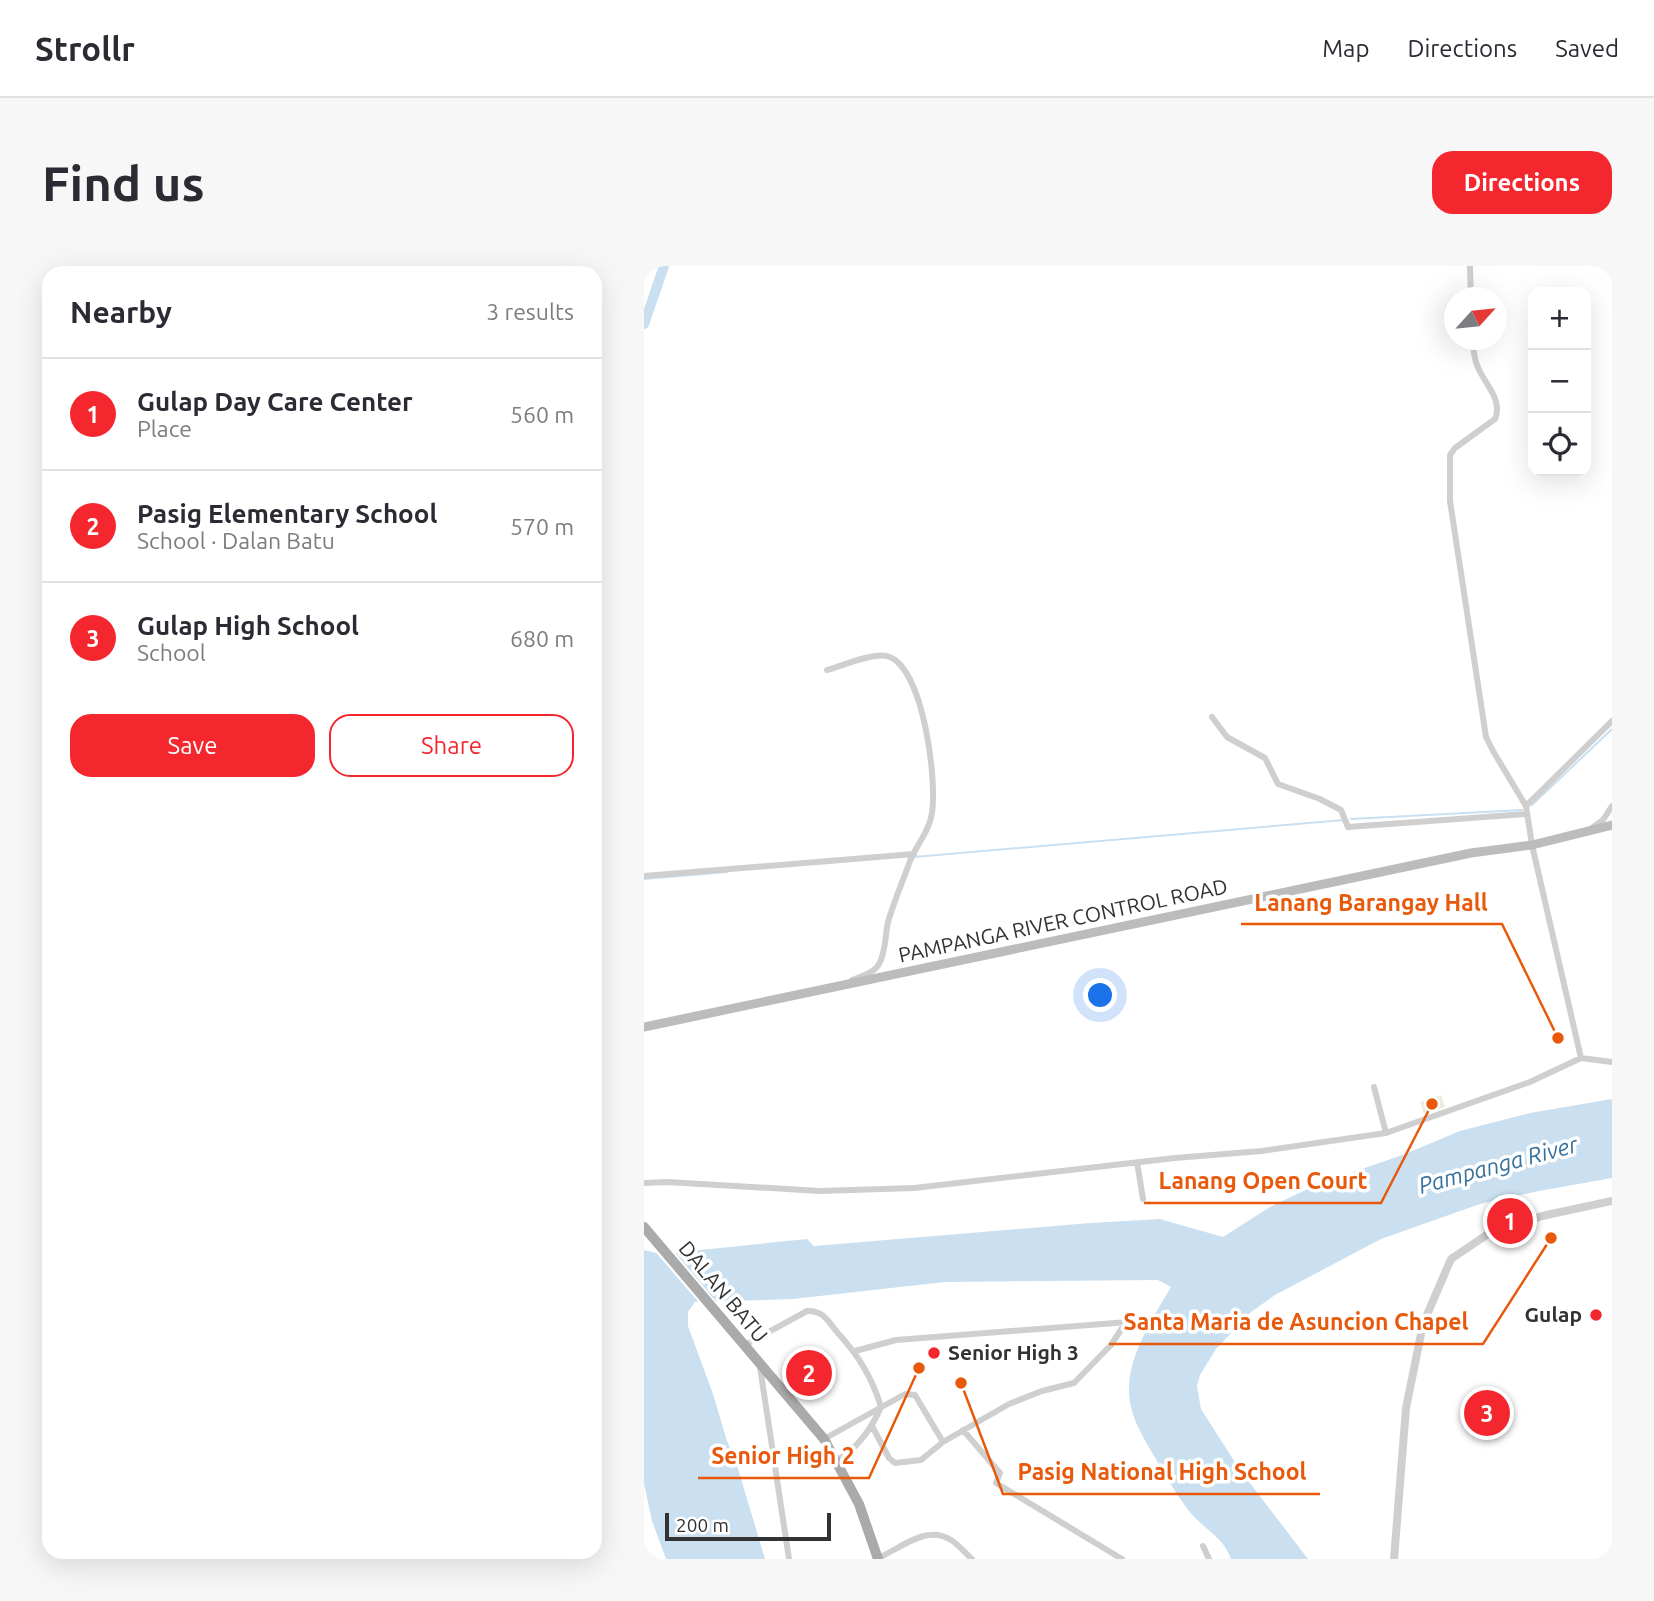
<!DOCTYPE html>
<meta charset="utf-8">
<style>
body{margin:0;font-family:Ubuntu,sans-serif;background:#f7f7f7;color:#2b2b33}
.controls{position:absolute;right:21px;top:21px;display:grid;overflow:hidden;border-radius:14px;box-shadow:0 7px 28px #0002}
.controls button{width:63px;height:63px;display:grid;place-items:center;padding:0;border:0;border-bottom:2px solid #e1e1e2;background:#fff;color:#2b2b33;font:35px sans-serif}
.compass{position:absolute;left:800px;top:21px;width:63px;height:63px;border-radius:50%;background:#fff;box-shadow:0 7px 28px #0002;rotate:63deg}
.scale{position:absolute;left:21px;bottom:18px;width:166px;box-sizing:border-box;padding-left:7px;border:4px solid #323232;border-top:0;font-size:19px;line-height:24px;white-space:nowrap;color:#323232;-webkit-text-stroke:5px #fff;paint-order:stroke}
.you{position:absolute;left:457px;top:730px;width:24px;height:24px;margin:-18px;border:5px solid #fff;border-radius:50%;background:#1a73e8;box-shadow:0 0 0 10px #1a73e833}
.badge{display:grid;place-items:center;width:46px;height:46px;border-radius:50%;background:#f5272e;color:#fff;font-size:23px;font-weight:700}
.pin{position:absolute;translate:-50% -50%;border:4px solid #fff;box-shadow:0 2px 7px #0006}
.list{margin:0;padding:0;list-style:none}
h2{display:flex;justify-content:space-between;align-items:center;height:91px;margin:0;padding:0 28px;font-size:30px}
h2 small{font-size:23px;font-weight:400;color:#7c7c81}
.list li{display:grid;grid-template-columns:46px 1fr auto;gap:21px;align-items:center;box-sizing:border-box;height:112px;padding:0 28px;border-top:2px solid #e1e1e2}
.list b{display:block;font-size:26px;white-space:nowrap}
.list p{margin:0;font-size:23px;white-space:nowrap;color:#7c7c81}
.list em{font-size:23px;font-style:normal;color:#7c7c81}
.actions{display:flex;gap:14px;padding:21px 28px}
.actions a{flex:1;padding:16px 0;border:2px solid #f5272e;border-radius:21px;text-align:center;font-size:24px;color:#f5272e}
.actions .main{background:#f5272e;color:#fff}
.icon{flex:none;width:38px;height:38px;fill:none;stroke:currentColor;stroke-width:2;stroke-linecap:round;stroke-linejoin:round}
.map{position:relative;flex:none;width:968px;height:1293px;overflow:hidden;border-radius:21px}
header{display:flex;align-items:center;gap:42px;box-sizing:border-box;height:98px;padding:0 35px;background:#fff;border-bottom:2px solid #e1e1e2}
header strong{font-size:33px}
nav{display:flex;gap:38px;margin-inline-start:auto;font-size:24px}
.intro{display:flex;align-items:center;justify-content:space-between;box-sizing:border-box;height:168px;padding:0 42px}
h1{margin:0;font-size:49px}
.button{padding:18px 32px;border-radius:21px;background:#f5272e;color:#fff;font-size:24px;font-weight:700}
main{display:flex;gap:42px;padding:0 42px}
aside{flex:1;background:#fff;border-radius:21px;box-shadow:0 7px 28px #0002}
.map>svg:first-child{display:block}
.green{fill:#e7efdf}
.water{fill:#cae0f0}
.pier{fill:#fff}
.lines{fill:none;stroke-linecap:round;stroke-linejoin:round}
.stream{stroke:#cae0f0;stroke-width:2}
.river{stroke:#cae0f0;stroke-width:10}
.minor{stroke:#cfcfcf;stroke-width:6}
.tertiary{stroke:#cfcfcf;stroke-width:8}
.secondary{stroke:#bcbcbc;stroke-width:9}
.primary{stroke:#aaa;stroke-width:10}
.poi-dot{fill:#f5272e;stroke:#fff;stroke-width:2.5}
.labels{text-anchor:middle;stroke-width:7;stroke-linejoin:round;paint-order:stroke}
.street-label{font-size:21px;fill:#323232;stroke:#fff}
.poi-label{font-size:21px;font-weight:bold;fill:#323232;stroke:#fff;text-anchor:end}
.water-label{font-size:23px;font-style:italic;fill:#37719d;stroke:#fff}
.leader{fill:none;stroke:#e8590c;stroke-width:2.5}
.callout-dot{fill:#e8590c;stroke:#fff;stroke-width:2.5}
.callout-label{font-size:23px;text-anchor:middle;font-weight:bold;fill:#e8590c;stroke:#fff;stroke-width:7;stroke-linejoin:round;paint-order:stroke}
</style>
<header>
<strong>Strollr</strong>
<nav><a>Map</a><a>Directions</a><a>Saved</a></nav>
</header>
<div class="intro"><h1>Find us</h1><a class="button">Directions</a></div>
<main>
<aside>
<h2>Nearby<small>3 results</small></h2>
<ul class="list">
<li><span class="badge">1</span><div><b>Gulap Day Care Center</b><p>Place</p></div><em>560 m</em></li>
<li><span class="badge">2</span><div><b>Pasig Elementary School</b><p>School · Dalan Batu</p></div><em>570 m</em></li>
<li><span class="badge">3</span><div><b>Gulap High School</b><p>School</p></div><em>680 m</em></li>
</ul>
<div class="actions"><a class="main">Save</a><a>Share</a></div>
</aside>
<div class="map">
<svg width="968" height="1293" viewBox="0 0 968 1293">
<rect width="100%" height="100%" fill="#fff"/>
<path class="green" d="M797,829l4,12 -21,7 -4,-12z"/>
<path class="water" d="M968,833v79l-73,13 -59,13 -99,35 -106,56 -24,17 -35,37 -16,26 -3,11 4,23 39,61 68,89h-77c-8,-23 -28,-30 -42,-48 -13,-17 -24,-36 -35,-55 -9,-16 -19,-31 -23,-49 -10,-42 20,-86 40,-120l-13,-7 -213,2 -152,17 -98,3 -7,10v14l25,68 14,47 9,21 29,97h-99l-14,-38 -8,-37v-234l17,4 146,-15 7,7 276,-23 70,-4 63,18 47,-30 46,-22 89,-31 55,-23 70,-18z"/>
<path class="pier" d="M9,983h19l47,56h-18z"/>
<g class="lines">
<path class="stream" d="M888,539l80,-76
M707,553l171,-9
M270,591l430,-37
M0,613l83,-7"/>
<path class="river" d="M0,58l20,-58"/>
<path class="minor" d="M826,0l1,32
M828,74c1,7 2,15 4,22 5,19 28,36 19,57l-40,29 -5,7v46l36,236 7,14 33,55 6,39 49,213
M183,404c15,-4 48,-19 63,-13 34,15 47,123 42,156 -3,19 -15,31 -22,48 -7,20 -16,40 -22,61 -3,13 -2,30 -9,42 -5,9 -17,12 -27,16
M568,451l15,20 38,21 13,26 42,15 21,11 7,17 179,-13
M882,540l86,-85
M948,562l11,-8 9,-14
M0,610l270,-22
M730,821l12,46
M493,896l6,37
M0,917l23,-1 153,9 94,-3 261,-30 87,-7 124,-18 144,-51 51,-24 31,4
M99,1080l64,-35c16,-1 21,10 30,21 21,23 35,45 44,75 -10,23 -23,41 -45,54
M211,1085l41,-11 245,-19
M116,1101l29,192
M228,1160l17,32 6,5 26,-3 22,-18
M319,1164l37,43 -4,10 126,76
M180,1173l81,-45 10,1 28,47 66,-38 33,-13 32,-8 37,-38 15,-23
M559,1280l6,13
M234,1292c22,-9 48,-34 73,-18 7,4 14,13 21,19"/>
<path class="tertiary" d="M750,1293l12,-151 17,-84 28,-65 37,-25 54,-18 70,-15"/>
<path class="secondary" d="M0,761l827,-174 61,-8 80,-20"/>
<path class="primary" d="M0,961l180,212 35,65 19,55"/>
</g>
<g class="poi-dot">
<circle cx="952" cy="1049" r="7"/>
<circle cx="290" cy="1087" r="7"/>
</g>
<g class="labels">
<g class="street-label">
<text transform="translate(419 655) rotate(-12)" y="7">PAMPANGA RIVER CONTROL ROAD</text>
<text transform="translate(79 1026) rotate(50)" y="7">DALAN BATU</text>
</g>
<g class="poi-label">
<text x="938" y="1056">Gulap</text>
<text x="304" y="1094" text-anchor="start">Senior High 3</text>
</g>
<g class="water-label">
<text transform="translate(854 899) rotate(-15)" y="8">Pampanga River</text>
</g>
</g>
<path class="leader" d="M914 772L858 658H597M788 838L737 937H500M907 972L839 1078H465M275 1102L225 1212H54M317 1117L359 1228H676"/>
<g class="callout-dot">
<circle cx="914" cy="772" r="7"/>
<circle cx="788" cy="838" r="7"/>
<circle cx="907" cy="972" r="7"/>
<circle cx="275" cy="1102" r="7"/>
<circle cx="317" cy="1117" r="7"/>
</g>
<g class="callout-label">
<text x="727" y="645">Lanang Barangay Hall</text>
<text x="619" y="923">Lanang Open Court</text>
<text x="652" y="1064">Santa Maria de Asuncion Chapel</text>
<text x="139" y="1198">Senior High 2</text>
<text x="518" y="1214">Pasig National High School</text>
</g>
</svg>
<div class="controls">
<button>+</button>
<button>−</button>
<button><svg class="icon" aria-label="locate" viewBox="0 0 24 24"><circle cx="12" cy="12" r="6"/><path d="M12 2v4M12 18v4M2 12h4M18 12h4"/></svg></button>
</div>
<svg class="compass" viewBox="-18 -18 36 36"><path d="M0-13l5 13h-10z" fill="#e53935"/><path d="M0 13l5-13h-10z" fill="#7c7c81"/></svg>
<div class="scale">200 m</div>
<div class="you"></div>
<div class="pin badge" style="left:866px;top:955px">1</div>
<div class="pin badge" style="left:165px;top:1107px">2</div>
<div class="pin badge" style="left:843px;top:1147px">3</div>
</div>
</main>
